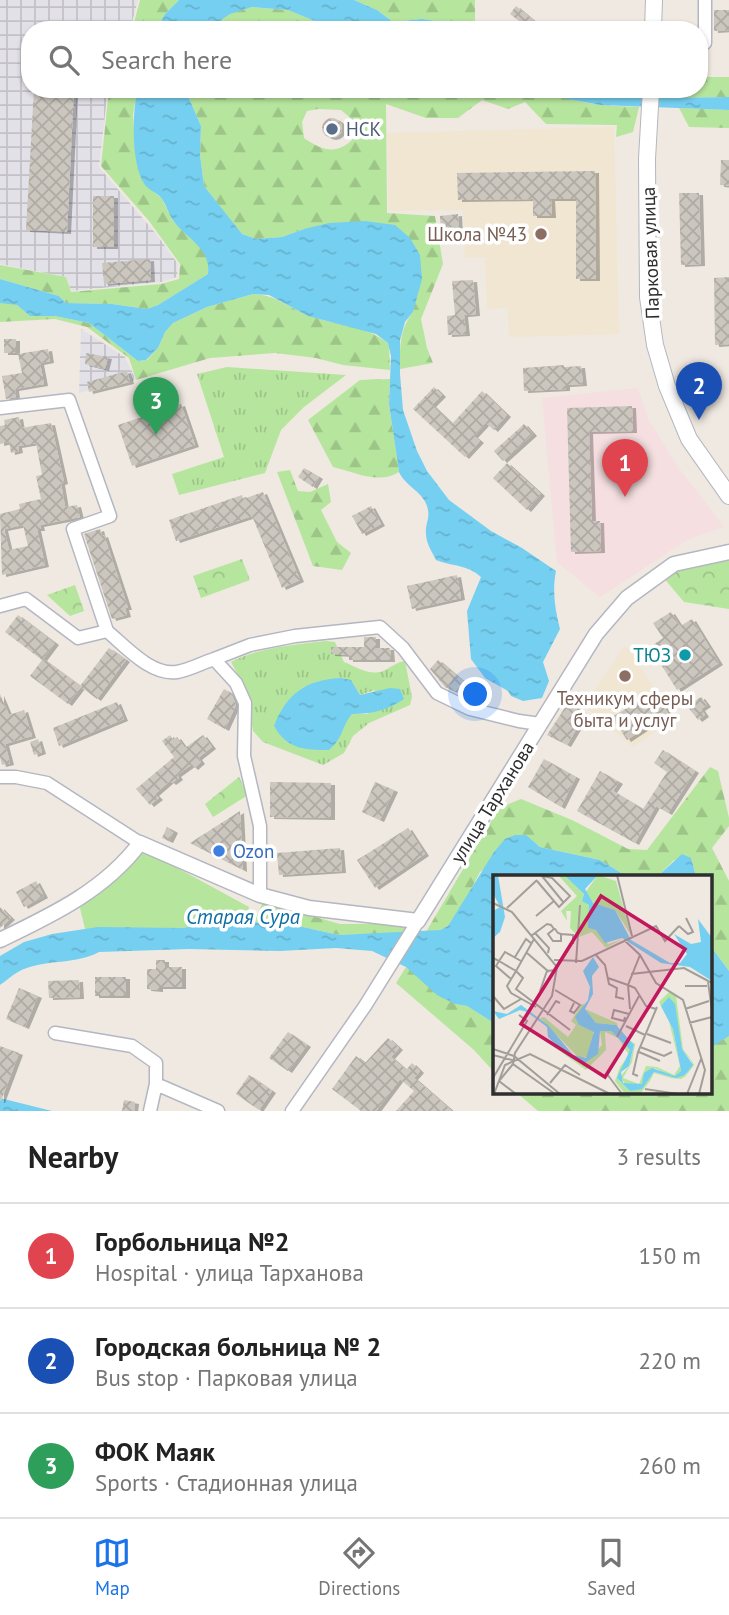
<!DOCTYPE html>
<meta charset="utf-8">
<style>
body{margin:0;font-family:"PT Sans",sans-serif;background:#f6f6f6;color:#222}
.you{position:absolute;left:476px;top:695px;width:24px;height:24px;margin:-18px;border:5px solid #fff;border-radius:50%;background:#1a73e8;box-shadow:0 0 0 10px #1a73e833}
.badge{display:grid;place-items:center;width:46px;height:46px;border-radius:50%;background:#1a73e8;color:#fff;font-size:23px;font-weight:700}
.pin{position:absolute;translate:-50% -58px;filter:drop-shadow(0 2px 4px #0008)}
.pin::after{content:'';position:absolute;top:37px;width:24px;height:21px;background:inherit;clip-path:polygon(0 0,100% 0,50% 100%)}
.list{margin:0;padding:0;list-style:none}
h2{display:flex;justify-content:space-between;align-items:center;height:91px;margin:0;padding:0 28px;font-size:30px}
h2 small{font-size:23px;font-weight:400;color:#767676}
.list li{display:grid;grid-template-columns:46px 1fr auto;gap:21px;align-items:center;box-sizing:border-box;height:105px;padding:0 28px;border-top:2px solid #e0e0e0}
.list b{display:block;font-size:26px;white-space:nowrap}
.list p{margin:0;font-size:23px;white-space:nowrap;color:#767676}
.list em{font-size:23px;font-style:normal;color:#767676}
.icon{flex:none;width:38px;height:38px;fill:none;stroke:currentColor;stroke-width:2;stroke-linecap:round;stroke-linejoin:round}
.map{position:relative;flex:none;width:729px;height:1111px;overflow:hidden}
.search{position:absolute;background:#fff;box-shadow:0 2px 5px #0004;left:21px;right:21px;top:21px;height:77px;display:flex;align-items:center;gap:18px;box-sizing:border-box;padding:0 24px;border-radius:28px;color:#767676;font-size:26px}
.sheet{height:406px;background:#fff}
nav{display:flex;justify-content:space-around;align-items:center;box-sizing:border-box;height:98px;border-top:2px solid #e0e0e0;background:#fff;font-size:19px;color:#767676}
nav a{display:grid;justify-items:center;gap:4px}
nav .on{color:#1a73e8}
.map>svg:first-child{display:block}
.industrial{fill:url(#industrial-grid)}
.education{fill:#f0e6d1}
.medical{fill:#f5dfe0}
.grass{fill:url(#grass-tufts);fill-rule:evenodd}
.forest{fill:url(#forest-firs);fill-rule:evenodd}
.park{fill:url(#park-crowns)}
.garden{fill:#b6e59e}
.water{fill:url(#water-ripples)}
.building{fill:url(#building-cross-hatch);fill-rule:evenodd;filter:url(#shadow)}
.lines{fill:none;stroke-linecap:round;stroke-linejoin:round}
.minor-casing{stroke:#b4b7c1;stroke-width:15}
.tertiary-casing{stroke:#b4b7c1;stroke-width:17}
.secondary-casing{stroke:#b4b7c1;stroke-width:18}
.minor{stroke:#fff;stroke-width:12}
.tertiary{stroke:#fff;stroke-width:14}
.secondary{stroke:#fff;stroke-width:16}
.service-dot{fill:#5c6f8a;stroke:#fff;stroke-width:2.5}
.education-dot{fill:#8d6e63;stroke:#fff;stroke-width:2.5}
.culture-dot{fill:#0f9aa8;stroke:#fff;stroke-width:2.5}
.shop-dot{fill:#3f7fe0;stroke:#fff;stroke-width:2.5}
.labels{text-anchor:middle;stroke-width:7;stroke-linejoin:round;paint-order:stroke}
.service-label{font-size:19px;fill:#4e5e75;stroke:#fff;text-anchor:start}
.education-label{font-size:19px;fill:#785e54;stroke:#fff;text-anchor:end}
.street-label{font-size:19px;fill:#2e2e2e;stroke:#fff}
.culture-label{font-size:19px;fill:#0d838f;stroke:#fff;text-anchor:end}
.shop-label{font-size:19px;fill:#366cbe;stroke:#fff;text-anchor:start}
.water-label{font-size:21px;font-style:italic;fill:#0d6fa3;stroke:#fff}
.inset-road{fill:none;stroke:#a29e99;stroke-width:2}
.view{fill:#c2185b;fill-opacity:0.15;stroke:#c2185b;stroke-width:3.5}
.inset-edge{fill:none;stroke:#2e2e2e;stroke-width:3.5}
</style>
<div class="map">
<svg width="729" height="1111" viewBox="0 0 729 1111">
<defs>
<pattern id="industrial-grid" width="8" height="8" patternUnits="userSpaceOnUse" patternTransform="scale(1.75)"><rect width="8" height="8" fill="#e3e1e8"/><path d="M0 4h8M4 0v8" fill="none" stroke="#c3c1c7"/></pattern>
<pattern id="grass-tufts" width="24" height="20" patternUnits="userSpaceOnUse" patternTransform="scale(1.75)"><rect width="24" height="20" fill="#b6e59e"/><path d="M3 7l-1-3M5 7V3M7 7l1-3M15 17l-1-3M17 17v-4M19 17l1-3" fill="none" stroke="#9dc588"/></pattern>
<pattern id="forest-firs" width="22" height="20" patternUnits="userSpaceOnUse" patternTransform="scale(1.75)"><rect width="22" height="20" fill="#b6e59e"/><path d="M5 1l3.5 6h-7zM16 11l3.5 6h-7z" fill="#9dc588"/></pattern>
<pattern id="park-crowns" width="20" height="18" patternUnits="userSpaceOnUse" patternTransform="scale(1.75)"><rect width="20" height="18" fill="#b6e59e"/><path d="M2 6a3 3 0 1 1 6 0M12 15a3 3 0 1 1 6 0" fill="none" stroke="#9dc588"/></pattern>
<pattern id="water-ripples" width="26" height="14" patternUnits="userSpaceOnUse" patternTransform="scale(1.75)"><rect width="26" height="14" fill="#75cff0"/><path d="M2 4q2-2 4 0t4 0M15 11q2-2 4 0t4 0" fill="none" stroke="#66b2ce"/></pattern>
<pattern id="building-cross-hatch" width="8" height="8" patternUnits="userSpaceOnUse" patternTransform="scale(1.75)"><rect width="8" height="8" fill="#cbc7bf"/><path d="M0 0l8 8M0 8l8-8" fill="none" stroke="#afaba4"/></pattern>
<filter id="shadow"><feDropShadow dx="4" dy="2" stdDeviation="0" flood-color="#0004"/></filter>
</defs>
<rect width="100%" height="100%" fill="#efe9e1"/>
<path class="industrial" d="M0,0h138l-8,30h-100v59h78l-9,78 58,68 21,29 -1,13 -16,5 -90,9 -5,-14 -66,-13z
M81,329l44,28 11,23 -57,13z"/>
<path class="education" d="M614,127l5,207 -110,3 -1,-29 -21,1 -2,-52 -20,1 -2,-48 -74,1 -2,-78z
M625,645l50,73 -42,29 -49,-41z"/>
<path class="medical" d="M638,388l10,31 29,47 47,61 -37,13 -87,57 -43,-35 -15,-164z"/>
<path class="grass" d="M227,367l119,8 -42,32 -23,23 -16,43 -86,22 -7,-21 52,-17 -27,-83z
M326,641l9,1 9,20c12,5 26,14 39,9 9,-4 12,-8 22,-10l7,36 -2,8 -41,18 -16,13 -9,17 -21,12 -60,-23 -10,-11 -3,-17v-17l-19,-35c29,-15 62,-17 95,-21zM351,680l9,15 15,-5 -7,24h-16l-6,7z"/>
<path class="forest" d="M140,0h39l-14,14 -9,16h-24z
M354,0h121v23h-26l-27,-4 -29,3 -16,-12z
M252,7l36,3 39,16 27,4h-148l24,-17z
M704,77h25v20l-57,1 -4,-9h31v-10z
M109,89h28l-4,26 2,26 3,24 7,19 17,15 11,22 32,31 4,12 -1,10 -50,31 -11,4 -35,-5 -46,-1 -7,-7 -59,-17v-14l66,12 5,15 90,-8 18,-5 1,-15 -31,-43 -48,-55z
M185,89h364c25,16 60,17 90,18l-6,25 -17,5 1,-12 -71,-1 -21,-22 -17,7 -26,-9 -24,18h-32l-40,-14 1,109 48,3 8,48 -22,55 6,29 6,15 -33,6c0,-22 -1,-39 13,-57l-109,-83 -22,8 -26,2 -14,-5 -15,-18 -23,-30 -4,-31 1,-29zM318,109l23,1 13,11 1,16c-17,18 -31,15 -51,1l-2,-16 5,-11z
M679,108l50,2v18l-40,-1z
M253,294c24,1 33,13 55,21 29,12 55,8 81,29l1,26 -47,-5 -27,-7 -41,-5 -65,5 -74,22 -7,-22 -42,-31 -32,-8 -55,3v-19l2,-1 15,3 13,11h25l34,7 49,38 9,-1 11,-12 7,-16 8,-9 34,-16z
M390,379l-1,25 10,68c-19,13 -45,0 -66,-5l-25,-47 52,-40z
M290,470l8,21 12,1 18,-8 3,18 -10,8 16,32 14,11 -9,17 -29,-4 -36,-94z
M710,767l8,4 11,47v8l-17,22 17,33v90l-17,-23 -2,-8v-64h-14l-5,-18 -17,2 -16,16h-32l-26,-16 -60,-13 -14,-11 -46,36 -14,27 -18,27 -8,4 -14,2 73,-124 22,-9 51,21 56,29 19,1z
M263,902l77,22h66v9l-67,2 -41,-9 -44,-4z
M406,967l49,37 12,2 27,17v49l-20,-22 -78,-67z
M726,1036h3v75h-191l-22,-19h194v-44z"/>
<path class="park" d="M729,558v51l-45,-7 -22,-26 15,-9z
M242,559l8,21 -49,18 -8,-22z
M75,585l9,26 -14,5 -23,-21z
M239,777l9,18 -35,22 -8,-13z"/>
<path class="garden" d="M148,852l101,55 -4,15 -30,1 -33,5 -97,1 -5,-21c17,-16 45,-51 68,-56z"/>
<path class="water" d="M179,0h175l23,10 16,12 29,-3 27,4 37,-1 24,4 6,4h-162l-27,-4 -39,-16 -36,-3 -22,7 -24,16h-50l9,-16z
M137,89h48l16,37 -1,29 4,31 38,48 14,5 26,-2 22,-8 25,-6 36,-2 30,4 15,13 10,17 2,24 -9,33 -8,10 -5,18v34l3,36 14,41 10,20 22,29 42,31 31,17 34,23c-4,20 -1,39 4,58l-17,33 6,19 -7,17 -19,3 -12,-5 -3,-5 -23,-13 -14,-19 -4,-48 14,-34c-15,-13 -27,-10 -45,-17 -4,-8 -10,-17 -10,-26 -1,-11 5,-16 1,-28 -5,-15 -22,-20 -28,-34l-10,-68 2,-48 -3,-13 -12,-9 -68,-18 -39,-21 -16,-1 -46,13 -34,16 -8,9 -7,16 -12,12 -8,1 -49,-38 -34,-7h-25l-13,-11 -17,-2v-24l59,17 7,7 46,1 35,5 11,-4 50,-31c3,-25 -19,-34 -33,-51 -6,-7 -8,-17 -13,-24 -4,-6 -12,-8 -17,-14 -15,-22 -12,-71 -8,-96z
M549,89h49l74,9 57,-1v13l-129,-5 -37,-7z
M341,678l10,2 9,15 30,-7 10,1 4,10c-16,11 -32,15 -52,15 -11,13 -8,23 -23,36 -25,0 -42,-1 -55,-24 13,-33 32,-46 67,-48z
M515,835h11l14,12 60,13 26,16h-132v147l-27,-17 -12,-2 -18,-9 -31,-28 -34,-16 -36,-3 -56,3 -91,-2 -90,3c-26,14 -56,6 -81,20 -6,3 -12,9 -18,13v-29l24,-14 28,-8 46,-7 84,1 33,-5 39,-1 44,4 41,9 101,-5 8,-4 46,-74 11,-13z
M682,854l9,4 5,18h-38z
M710,940l2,8 17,23v65l-19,12z
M0,1098l52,13h-52z"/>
<path class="building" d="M516,6l19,16 -6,7 -19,-15z
M714,10h15v20l-15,1z
M34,89h40l-7,143 -41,-2z
M322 128a10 10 0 1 1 20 0a10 10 0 1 1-20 0Z
M721,160h8v26l-9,-1z
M595,171l1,108h-20v-80h-25l1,17h-19v-17l-75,1 -1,-27z
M679,193h20l2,71 -20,1z
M93,196h21v51h-21z
M458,214l1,19 -18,1 -1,-18z
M150,259l1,21 -47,4 -2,-21z
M729,277v67l-14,1 -1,-67z
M473,280l3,34 -12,1 2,19 -18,1 -1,-19 8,-1 -3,-34z
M4,339h12v14h-12z
M48,349l2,12 -10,2 4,21 -29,5 1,8 -10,2 -4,-23 20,-3 -4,-19z
M86,353l22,4 -3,12 -20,-5z
M564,365v2l17,-1 2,18 -17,1v4l-42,2 -1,-23z
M127,371l3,11 -41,10 -2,-10z
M434,387l8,8 -10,10 20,19 30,-33 25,24 -13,15 -8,-7 -12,13 6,5 -15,16 -52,-48z
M181,404l14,41 -63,21 -14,-41z
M632,406l1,25 -44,1 3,89h8l1,30 -30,1 -4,-144z
M19,417l2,11 30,-5 13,59 -3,1 4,24 12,-2 3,12 -40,8 1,4h-4l8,36 -43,10 -2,-61 20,-5 -1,-5 22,-5 -5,-23 6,-1 -6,-32 -18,3 1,5 -8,2 -2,-11 -9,2v-18l5,-1 -1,-5zM23,525l5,21 -19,4 -5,-21z
M524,424l9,10 -30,27 -9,-10z
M507,463l34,31 -14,16 -34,-32z
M304,468l15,9 -6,10 -15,-10z
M263,492l37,88 -18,8 -30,-72 -76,25 -7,-21 73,-25 1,4z
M371,506l10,18 -19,10 -10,-18z
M100,529l2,7 2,-1 24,73h-3l2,7 -15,4 -28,-85z
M457,575l4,23 -49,11 -5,-23z
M671,612l9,14 12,-7 27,44 -42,27 -27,-43 13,-9 -10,-15z
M18,615l37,28 -12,16 37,27 29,-38 17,12 -29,39 -16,-12 -13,17 -38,-28 12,-16 -37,-28z
M364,637h12v11h14l1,12h-42v-5l-18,-1v-7h33z
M438,660l33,28 -7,8 -19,-9 -15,-18z
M224,689l7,4 5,12 -11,24 -18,-10z
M654,692l14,21 -41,27 -15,-23z
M0,694l9,21 15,-5 8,26 -27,8 5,19 -8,2 -2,-8z
M701,697l6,8 -6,4 4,6 -7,5 -11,-14z
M117,702l7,17 -65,27 -6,-18z
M568,703l18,10 -19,32 -20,-10z
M170,735l3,5 4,-3 8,11 18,-13 9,12 -14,11 3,4 -7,6 -3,-3 -14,10 2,3 -7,5 -2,-2 -15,13 4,4 -9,7 -14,-16 38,-32 -12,-16z
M38,739l4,13 -8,3 -4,-13z
M663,750l32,21 -27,42 -12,-7 -21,37 -58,-32 23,-40 19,11 -6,9 30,18 24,-37 -13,-9z
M544,759l32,18 -15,30 -33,-20z
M270,782l61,1v35l-61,-1z
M375,782l19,8 -14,30 -18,-8z
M240,811l3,59 -53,-27z
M167,827l7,4 -5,10 -7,-3z
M408,828l17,26 -50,34 -18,-28z
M340,848l2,23 -63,4 -2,-22z
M36,881l8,15 -20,11 -8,-15z
M0,907l11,11 -11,10z
M156,960h9v7h17v20h-23v3l-12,-1v-20h9z
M95,977h31v19h-31z
M79,980l1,17 -31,1 -1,-17z
M19,988l19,8 -13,31 -19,-8z
M288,1032l19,13 -19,26 -19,-13z
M388,1038l11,10 -8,9 15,13 6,-7 8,8 -6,7 38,33h-56l18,-20 -14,-12 -24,32h-15l-29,-22 24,-33 9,7z
M0,1046l19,7 -18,48h-1z
M249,1075l23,16 -13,19 -23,-16z
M124,1100l11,2 -1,9h-12z"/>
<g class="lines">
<g class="minor-casing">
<path id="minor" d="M705,0v43
M0,408l69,-8 41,116 -37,13 34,102
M0,606l26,-7 52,39 29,-7c18,15 44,45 70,41 12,-2 25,-9 37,-13l22,24 9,20 -1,53 16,70v69
M214,659l36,-14 45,-9 85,-9 23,21 34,45 33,16 49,12 21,3
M0,777h16l31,6 93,60
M55,1033l77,13 24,17v21
M150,1111l6,-27 62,27
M292,1111l73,-105 53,-85"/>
</g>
<g class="tertiary-casing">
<path id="tertiary" d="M0,940c52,-25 105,-50 140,-97l120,52 49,13 109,13 178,-287 31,-36 47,-34 55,-12"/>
</g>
<g class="secondary-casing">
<path id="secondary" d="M653,30l1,-30
M651,89l-4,70 1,138 7,48 12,41 22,53 40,57"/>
</g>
<use href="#minor" class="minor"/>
<use href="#tertiary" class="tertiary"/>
<use href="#secondary" class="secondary"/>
</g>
<circle class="service-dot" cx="332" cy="129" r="7"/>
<g class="education-dot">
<circle cx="541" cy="234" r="7"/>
<circle cx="625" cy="676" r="7"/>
</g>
<circle class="culture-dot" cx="685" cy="655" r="7"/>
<circle class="shop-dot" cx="219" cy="851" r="7"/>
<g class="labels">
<g class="service-label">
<text x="346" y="136">НСК</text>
</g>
<g class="education-label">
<text x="527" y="241">Школа №43</text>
<text x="625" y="705" text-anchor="middle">Техникум сферы<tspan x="625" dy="22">быта и услуг</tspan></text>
</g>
<g class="street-label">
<text transform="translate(650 253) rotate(-92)" y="7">Парковая улица</text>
<text transform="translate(492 802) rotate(-58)" y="7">улица Тарханова</text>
</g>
<g class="culture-label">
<text x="671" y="662">ТЮЗ</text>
</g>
<g class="shop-label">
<text x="233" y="858">Ozon</text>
</g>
<g class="water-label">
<text x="243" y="924">Старая Сура</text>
</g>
</g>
<g transform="translate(493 875)">
<rect width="219" height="219" fill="#efe9e1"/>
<path d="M65,0h6l20,19 -2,7h5l4,11 -3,16 8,2 12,14 15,-5 -17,9 -14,-16 -13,5 -9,-9 1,-17h-5l1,10 -6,-10 16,-15zM105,0l18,6 15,54 -16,-25 -21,-6 -9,-11zM176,117l7,4 7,53 9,12 2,4 -8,11 -5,3 -10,-1 -17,-5 -4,8 -10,13h-15l-10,-13 5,-14 9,-12 -11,-17 -13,-6 1,18 -20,20 -36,-26 2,-4 31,24 19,-19 -2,-14h11l19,19 1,6 -14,22 13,13 14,-5 10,-14 18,5 14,-2 6,-13 -10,-13 -7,-37 -9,2 7,15 8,42 -6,5 -10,-3 -10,-5 -12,16 -6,2 -13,-3 -3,-7 8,-10 5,-21 -7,-3 -9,-9 -3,-8 -19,-2 -11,-14 32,14 2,10 16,11 -3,18 -9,16 16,6 7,-18 11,1 17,8 6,-9 -11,-45 -10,-19zM89,129l4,1 -7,20 14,6 2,10 -6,15 -9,3 -40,-41 4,-1 24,20 8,-12 -5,-4z" fill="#b6e59e"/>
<path d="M0,0h5l7,42 -5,15 -7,6v-27l7,-4 -7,-14zM71,0h34l-13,14 8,14 22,7 16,30 39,23h10l7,-9 -13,-20 17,10 10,-2 -3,-23 14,19v43l-22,-14 -29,-4 -39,-25 -17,5 -9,-13 -8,-2 1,-23 -7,-4 2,-7zM100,82l6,10 -7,9 1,18 -8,15 11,14 20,2 18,20 -5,21 -8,6 2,11 19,1 2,-11 8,-5 23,8 6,-5 -8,-42 -12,-23 8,-9 6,7 7,45 11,16 -8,10 -9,3 -22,-6 -12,17 -12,2 -13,-13 13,-28 -19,-19h-11l-2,23 -15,10 -15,-8 -20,-19 -1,-10 -20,-15 -7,-2 -21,9 -6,-8 14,3 14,-9 27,20 25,30 13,3 8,-26 -15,-7 -4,-8 13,-17 2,-13 -7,-16z" fill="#75cff0"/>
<path class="inset-road" d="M124,0l15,61M49,1l22,27M44,6l22,26 11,-11 -18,-18 -9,-2M0,28l19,9 45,55 -5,29 -37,57 -2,11 42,30M14,33l30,-28M43,41l18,-15M186,51l9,8 5,-2 -7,-14M42,58l14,15 -1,5M68,59l12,1v9M38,61l16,-12 4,1 3,4h1l3,4 3,1v7h-8l-5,-7 6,-5M41,64l-18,32 7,7 -7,11 54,41M131,65l16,15 16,28 27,17 22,70 -6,24M34,78l22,19M102,79l10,11 4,19 8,4 -1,9 8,2M147,80l-12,30 7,3 11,18 10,3M22,82l11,-18 6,5M0,83l6,3 6,-9 16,9M61,85l28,1 74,-35 9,15 14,-15M83,88l4,-58M138,99l53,-6 28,15M115,103l20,7 2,24M18,104l-15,-13 3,-5 17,10 -9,15 4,7 25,14M215,107l4,28M192,111h22M62,115l25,15 -6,8 -4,-2 4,-8M47,116l7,-20 10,-1M0,121l11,13 17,-10M192,134l24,-8M54,140l9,-14 4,2M132,142l-1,4 -12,-3 2,-8 15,4M196,148l23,-6M133,151l19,9M154,159l24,9M124,162l22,-41M147,172l24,9 8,-4M0,174l21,7 46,38M146,177l21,9M127,178l-13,21 15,20M0,180l23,6M20,189l-14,17 17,13M145,201l-5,-2 5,-22 19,-45M0,203l34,-57 -8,-6M57,208l15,-18 15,10M152,214l33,5M1,219l11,-29 25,-11 80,40M194,219l14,-35"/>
<path class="view" d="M108,21l84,53 -80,128 -84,-53z"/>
<rect width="219" height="219" class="inset-edge"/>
</g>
</svg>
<div class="you"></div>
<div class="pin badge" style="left:625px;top:497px;background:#e0444e">1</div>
<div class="pin badge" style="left:699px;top:420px;background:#1a4fb4">2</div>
<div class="pin badge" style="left:156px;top:435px;background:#2e9e5b">3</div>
<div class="search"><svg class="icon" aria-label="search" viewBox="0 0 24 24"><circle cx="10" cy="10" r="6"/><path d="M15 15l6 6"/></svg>Search here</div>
</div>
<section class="sheet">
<h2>Nearby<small>3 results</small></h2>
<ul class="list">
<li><span class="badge" style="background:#e0444e">1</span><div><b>Горбольница №2</b><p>Hospital · улица Тарханова</p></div><em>150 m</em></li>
<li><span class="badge" style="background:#1a4fb4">2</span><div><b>Городская больница № 2</b><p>Bus stop · Парковая улица</p></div><em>220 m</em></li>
<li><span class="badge" style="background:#2e9e5b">3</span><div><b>ФОК Маяк</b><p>Sports · Стадионная улица</p></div><em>260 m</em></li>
</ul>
</section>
<nav>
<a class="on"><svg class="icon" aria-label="map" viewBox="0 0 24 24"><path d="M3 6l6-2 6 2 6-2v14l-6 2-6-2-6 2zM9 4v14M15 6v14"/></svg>Map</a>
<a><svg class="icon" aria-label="directions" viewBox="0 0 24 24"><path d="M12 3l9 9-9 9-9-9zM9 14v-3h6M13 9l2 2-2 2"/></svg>Directions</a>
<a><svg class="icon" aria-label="saved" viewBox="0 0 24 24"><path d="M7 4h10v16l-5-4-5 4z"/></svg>Saved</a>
</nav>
